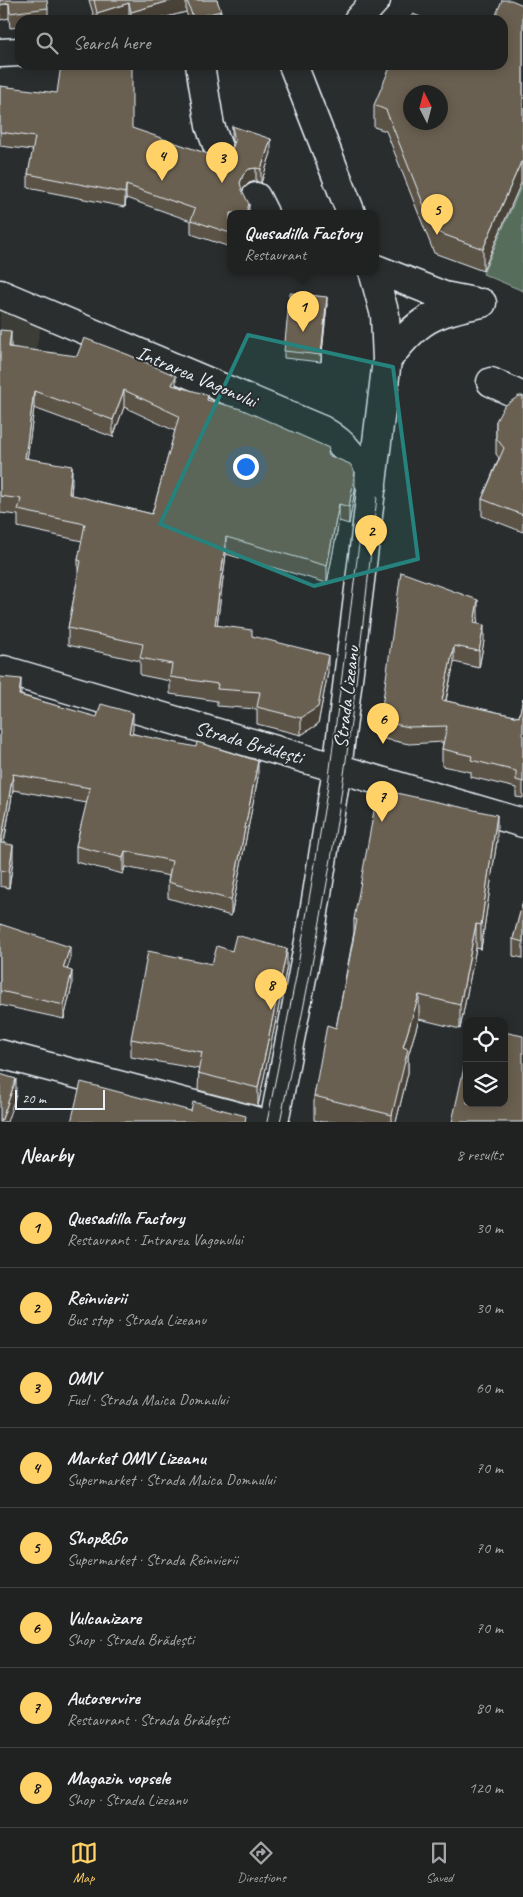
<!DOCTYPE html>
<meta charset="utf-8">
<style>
body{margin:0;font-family:Caveat,sans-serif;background:#282a2a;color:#f1f3f6}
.controls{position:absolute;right:15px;bottom:15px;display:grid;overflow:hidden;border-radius:10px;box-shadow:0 2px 12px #0003}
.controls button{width:45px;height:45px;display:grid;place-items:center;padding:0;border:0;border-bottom:1px solid #3d3f40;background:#202222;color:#f1f3f6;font:25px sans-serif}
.compass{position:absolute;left:403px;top:85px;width:45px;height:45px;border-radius:50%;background:#202222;box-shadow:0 2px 12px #0003;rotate:354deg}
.scale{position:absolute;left:15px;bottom:12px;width:90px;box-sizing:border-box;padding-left:5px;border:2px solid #e8f1f8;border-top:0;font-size:14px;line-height:18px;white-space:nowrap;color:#e8f1f8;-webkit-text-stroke:4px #2a2d2e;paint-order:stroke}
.you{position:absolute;left:245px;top:466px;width:18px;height:18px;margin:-12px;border:4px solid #fff;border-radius:50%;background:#1a73e8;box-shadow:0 0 0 8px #1a73e833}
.badge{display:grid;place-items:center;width:32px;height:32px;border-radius:50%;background:#ffd166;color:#111;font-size:16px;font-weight:700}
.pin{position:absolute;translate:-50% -41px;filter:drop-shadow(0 1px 2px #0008)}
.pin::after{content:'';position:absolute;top:26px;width:18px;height:15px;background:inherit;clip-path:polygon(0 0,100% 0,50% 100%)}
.popup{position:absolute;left:227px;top:210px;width:152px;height:65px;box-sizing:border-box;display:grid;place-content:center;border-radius:10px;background:#202222;filter:drop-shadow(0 1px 4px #0005);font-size:16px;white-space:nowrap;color:#a2a4a5}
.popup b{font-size:19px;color:#f1f3f6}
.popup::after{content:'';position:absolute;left:50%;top:100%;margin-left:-10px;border:10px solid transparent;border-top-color:#202222}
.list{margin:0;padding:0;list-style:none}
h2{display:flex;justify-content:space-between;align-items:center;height:65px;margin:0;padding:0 20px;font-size:21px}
h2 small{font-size:16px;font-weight:400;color:#a2a4a5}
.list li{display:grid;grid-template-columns:32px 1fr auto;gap:15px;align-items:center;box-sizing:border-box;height:80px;padding:0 20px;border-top:1px solid #3d3f40}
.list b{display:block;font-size:19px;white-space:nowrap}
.list p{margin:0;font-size:16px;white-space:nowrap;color:#a2a4a5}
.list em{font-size:16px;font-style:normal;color:#a2a4a5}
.icon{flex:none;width:28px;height:28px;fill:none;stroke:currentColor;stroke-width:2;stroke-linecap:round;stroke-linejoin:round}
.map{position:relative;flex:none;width:523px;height:1122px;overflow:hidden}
.search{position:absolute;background:#202222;box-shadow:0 2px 12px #0003;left:15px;right:15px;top:15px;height:55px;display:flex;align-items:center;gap:12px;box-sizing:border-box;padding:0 18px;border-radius:15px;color:#a2a4a5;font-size:19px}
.sheet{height:705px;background:#202222}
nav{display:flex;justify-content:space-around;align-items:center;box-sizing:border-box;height:70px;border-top:1px solid #3d3f40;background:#202222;font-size:14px;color:#a2a4a5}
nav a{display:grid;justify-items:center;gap:2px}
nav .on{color:#ffd166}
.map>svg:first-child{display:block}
.built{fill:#3d3c38}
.green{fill:#546d5a;stroke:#9eafa9}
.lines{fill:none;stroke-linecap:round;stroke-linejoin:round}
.minor-casing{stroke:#e8f1f8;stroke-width:31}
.minor{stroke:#2a2d2e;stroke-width:28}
.tram{stroke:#e8f1f8;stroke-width:1}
.wall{fill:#5b5346;stroke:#e8f1f8;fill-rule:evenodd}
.shaded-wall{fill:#4a4339;stroke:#e8f1f8}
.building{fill:#6a6051;stroke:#e8f1f8;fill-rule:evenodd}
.marked{fill:#25827c;fill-opacity:0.2;stroke:#25827c;stroke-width:4;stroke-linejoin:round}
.labels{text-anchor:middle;stroke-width:4;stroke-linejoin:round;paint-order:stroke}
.street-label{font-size:20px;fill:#e8f1f8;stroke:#2a2d2e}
</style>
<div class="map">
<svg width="523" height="1122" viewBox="0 0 523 1122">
<rect width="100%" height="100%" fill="#2a2d2e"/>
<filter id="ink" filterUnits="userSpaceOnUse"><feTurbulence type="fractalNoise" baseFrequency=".02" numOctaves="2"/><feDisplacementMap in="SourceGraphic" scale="10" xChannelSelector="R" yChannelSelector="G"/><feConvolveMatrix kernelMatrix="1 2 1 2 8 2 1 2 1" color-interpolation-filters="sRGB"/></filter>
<g filter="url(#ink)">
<path class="built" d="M0,306l42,15 -42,197z"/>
<path class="green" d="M523,182v109l-40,-17z"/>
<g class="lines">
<g class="minor-casing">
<path id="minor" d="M358,20l18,-20
M0,53l20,-1
M200,65l10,61 10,27
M293,65l58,148
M256,197l8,16
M376,269l68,27 30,6
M0,294l322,136c26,15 36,32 50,57
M387,360c31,-41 46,-48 95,-57
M491,382l32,15
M4,670l519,153
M0,1054l259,68
M274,1122l37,-191 26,-162 50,-409 -2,-45 -12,-44"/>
</g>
<use href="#minor" class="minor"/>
<path class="tram" d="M267,1122l29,-145 31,-185 35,-271
M280,1122c19,-92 38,-183 53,-275 19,-116 31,-233 44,-350"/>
</g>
<path class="wall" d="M0,0l48,8v12h-28v7l-10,1 -1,-10z
M89,0h128l4,20h-32l-3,-8 -31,8h-26v-2l-5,2h-29z
M523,5v179l-2,-1 -38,88 -49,-18 -48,-122 -12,-4v-22l129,-40z
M0,86l214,70 12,-2 6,-5 1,-3 -1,-6v-14l39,27 -10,30 -5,-2 -7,2 -6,6 -1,2 7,22h-19v34l-39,-13v-13l-65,-23 -1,9 -97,-19v-14l5,-24 -33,-4z
M327,304l-6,58 -37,-4v-7z
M0,330l11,17 165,39 153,70 26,33 -6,35 -10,-3 -12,62 -101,-29 -9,71 35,11 76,36 -10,52 -17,11 -44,-11v-15l-40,-3v-5l-47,-7v-13l-30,-6v-14l-72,-16v-17l10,-51v-17l4,-19 -64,-14v-12l-18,-2zM124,407l51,24 -23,83 -81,-19 1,-12 -45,-24 7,-51 79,29z
M523,396v136l-41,-16v-17l17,-41 -3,-4v-33z
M478,617l-1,6 7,18 -5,27 -25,-6 -8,39 73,16 4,-19v100l-7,-1v-9l-45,-11v-5l-29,-6v-17l1,-7 -34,2 -29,-6v-17z
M0,677l21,18 112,34 -1,4 126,44 -27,139 -63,-18v-16l1,-6 -44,-9 -2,7 -47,-12v-16l11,-43 -74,-13 -9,53 9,18 -4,27 -9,-2z
M497,840l-16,109 -5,-1 -16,81 -41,-10 -11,37v17l-12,49h-74l-8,-2v-24l22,-68 18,-96v-13z
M523,901v57l-10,-2v-17z
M0,926l70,35 -3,8 5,16 -8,34 -64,-14z
M232,951l55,15 -29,140 -60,-16 1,-21 -68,-12v-18l81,-75z"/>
<path class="shaded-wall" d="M173,0h13v12l-31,8h-24v-8z
M9,3v15l-9,2v-15z
M129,3v15l-5,2h-27v-7z
M221,11v9h-28v-2z
M271,139v14l-10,30v-14z
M521,162v21l-38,88v-22z
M256,168v13l-7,2 -6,6 -3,8v-14l3,-8 6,-6z
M126,185v13l-1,9v-14z
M249,204v9h-3z
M327,297v7l-6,58v-7z
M11,331v17l-2,-1z
M176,376v17l-4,-8z
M124,390v17l-11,30v-17z
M34,391v17l-9,67v-17z
M72,466v17l-3,28v-17z
M355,472v17l-6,35v-17z
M339,504v17l-12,62v-17z
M226,537v17l-11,88v-17z
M478,600v17l-4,23v-17z
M484,625v16l-5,27v-17z
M454,646v16l-12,55v-17z
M328,655v17l-10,52 -17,11v-17z
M21,679v16h-2z
M133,713v16l-4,20v-16z
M258,761v16l-27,139v-16z
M13,774v16l-12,69v-16z
M497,815v25l-16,109v-24z
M13,845v16l-4,27v-16z
M125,851v16l-2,7v-16z
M476,924v24l-16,81v-24z
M70,947v14l-7,21v-14z
M287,949v17l-29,140v-18z
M72,971v14l-8,34v-14z
M419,995v24l-11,37v17l-12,49h-4v-7l11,-68z
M16,1079v16l-9,27h-6z"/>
<path class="building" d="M0,0h47l1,8 -38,5 -1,-10 -9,2z
M94,0h79l-42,12 -2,-9 -32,10z
M187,0h30l4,11 -28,7z
M502,0h9l12,5v157h-2l-38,87 -49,-18 -48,-121 -12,-5 17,-40h112v-45h-9zM410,92h30v30h-30z
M413,14l15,6h-17z
M61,65h71v63l82,28 1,-2h11l6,-5 3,-8 -3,-15 39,13 -10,30 -5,-1 -7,1 -6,6 -3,8 2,7 7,14 -3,9h-16v20l-39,-13 4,-11 -69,-24 -1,8 -97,-19 7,-37 -35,-5v-46l57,7z
M290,293l37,4 -6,58 -37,-4z
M0,330l11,1 -2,16 68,9 7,-18 45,17 47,21 -4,9 36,10 -1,5 34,9 88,39 -1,7 22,9 5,8 -6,35 -10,-3 -12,62 -101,-29 -11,88 37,5v6l76,19 -10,52 -17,11 -44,-11 3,-15 -43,-3 1,-5 -48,-7 2,-13 -32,-6 3,-14 -75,-16 13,-67 -3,-1 7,-36 -67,-14 3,-11 -21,-3zM124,390l55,26 -27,98 -83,-20 3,-28 -47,-8 9,-67 79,29z
M519,396h4v119l-41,-16 22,-51 -8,-10v-17l8,-15z
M401,572l77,28 -4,23 10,2 -5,26 -25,-5 -12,54 77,17 4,-19v84l-7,-2v-9l-45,-11 1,-4 -30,-7 5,-23 -38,1 -29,-6z
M0,677l21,2 -2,16 78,22 4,-13 32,9 -4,20 67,14 1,-5 61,19 -27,139 -63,-18 4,-21 -47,-10 -2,7 -47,-12 14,-58 -77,-14 -12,69 12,2 -4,27 -9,-2z
M378,789l119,26 -16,110 -5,-1 -16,81 -41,-10 -16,52 5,2 -16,66 -78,-19 13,-71 9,3 21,-108 -3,-1z
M523,901v41l-10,-3z
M0,924l70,23 -7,21 9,3 -8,34 -64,-14z
M236,935l51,14 -29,139 -60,-15 4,-21 -71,-13 17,-88 64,13 5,-18 15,5z
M504,1032l19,4v86h-71l15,-68v49h37z
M0,1074l16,5 -15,43h-1z
M81,1082l110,29 2,-9 53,14 -1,6h-174z"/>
</g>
<path class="marked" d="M248,335l145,32 25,192 -104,27 -154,-62z"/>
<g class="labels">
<g class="street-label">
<text transform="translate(197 376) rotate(23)" y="7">Intrarea Vagonului</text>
<text transform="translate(346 697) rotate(-83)" y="7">Strada Lizeanu</text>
<text transform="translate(249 742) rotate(16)" y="7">Strada Brădești</text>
</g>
</g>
</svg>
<div class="controls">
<button><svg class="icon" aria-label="locate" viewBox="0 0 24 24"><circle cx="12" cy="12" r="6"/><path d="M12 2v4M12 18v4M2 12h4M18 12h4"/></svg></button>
<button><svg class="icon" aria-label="layers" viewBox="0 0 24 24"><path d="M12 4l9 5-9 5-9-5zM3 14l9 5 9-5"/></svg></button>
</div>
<svg class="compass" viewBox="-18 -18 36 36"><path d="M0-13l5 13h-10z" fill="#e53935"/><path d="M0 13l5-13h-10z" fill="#a2a4a5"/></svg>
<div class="scale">20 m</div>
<div class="you"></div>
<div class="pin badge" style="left:303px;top:332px">1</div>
<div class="popup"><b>Quesadilla Factory</b>Restaurant</div>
<div class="pin badge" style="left:371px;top:556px">2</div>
<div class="pin badge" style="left:222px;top:183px">3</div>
<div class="pin badge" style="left:162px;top:181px">4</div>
<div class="pin badge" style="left:437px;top:235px">5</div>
<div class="pin badge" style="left:383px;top:744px">6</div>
<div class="pin badge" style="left:382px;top:822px">7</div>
<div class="pin badge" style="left:271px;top:1010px">8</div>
<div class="search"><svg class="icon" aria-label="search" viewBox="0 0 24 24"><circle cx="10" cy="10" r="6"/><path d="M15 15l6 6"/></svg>Search here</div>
</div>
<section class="sheet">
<h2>Nearby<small>8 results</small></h2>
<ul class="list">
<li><span class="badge">1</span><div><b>Quesadilla Factory</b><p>Restaurant · Intrarea Vagonului</p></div><em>30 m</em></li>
<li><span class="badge">2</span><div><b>Reînvierii</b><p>Bus stop · Strada Lizeanu</p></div><em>30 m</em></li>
<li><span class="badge">3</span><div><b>OMV</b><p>Fuel · Strada Maica Domnului</p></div><em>60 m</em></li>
<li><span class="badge">4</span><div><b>Market OMV Lizeanu</b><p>Supermarket · Strada Maica Domnului</p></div><em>70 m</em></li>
<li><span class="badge">5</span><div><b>Shop&amp;Go</b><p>Supermarket · Strada Reînvierii</p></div><em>70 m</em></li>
<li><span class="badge">6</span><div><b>Vulcanizare</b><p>Shop · Strada Brădești</p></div><em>70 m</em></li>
<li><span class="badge">7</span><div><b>Autoservire</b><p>Restaurant · Strada Brădești</p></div><em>80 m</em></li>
<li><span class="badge">8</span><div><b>Magazin vopsele</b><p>Shop · Strada Lizeanu</p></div><em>120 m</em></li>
</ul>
</section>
<nav>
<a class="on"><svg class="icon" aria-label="map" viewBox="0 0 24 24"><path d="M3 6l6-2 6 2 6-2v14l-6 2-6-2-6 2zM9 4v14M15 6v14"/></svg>Map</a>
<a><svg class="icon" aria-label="directions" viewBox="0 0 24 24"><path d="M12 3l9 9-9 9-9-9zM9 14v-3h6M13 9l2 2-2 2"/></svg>Directions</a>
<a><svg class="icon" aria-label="saved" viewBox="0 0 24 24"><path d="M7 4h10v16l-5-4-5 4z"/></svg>Saved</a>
</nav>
